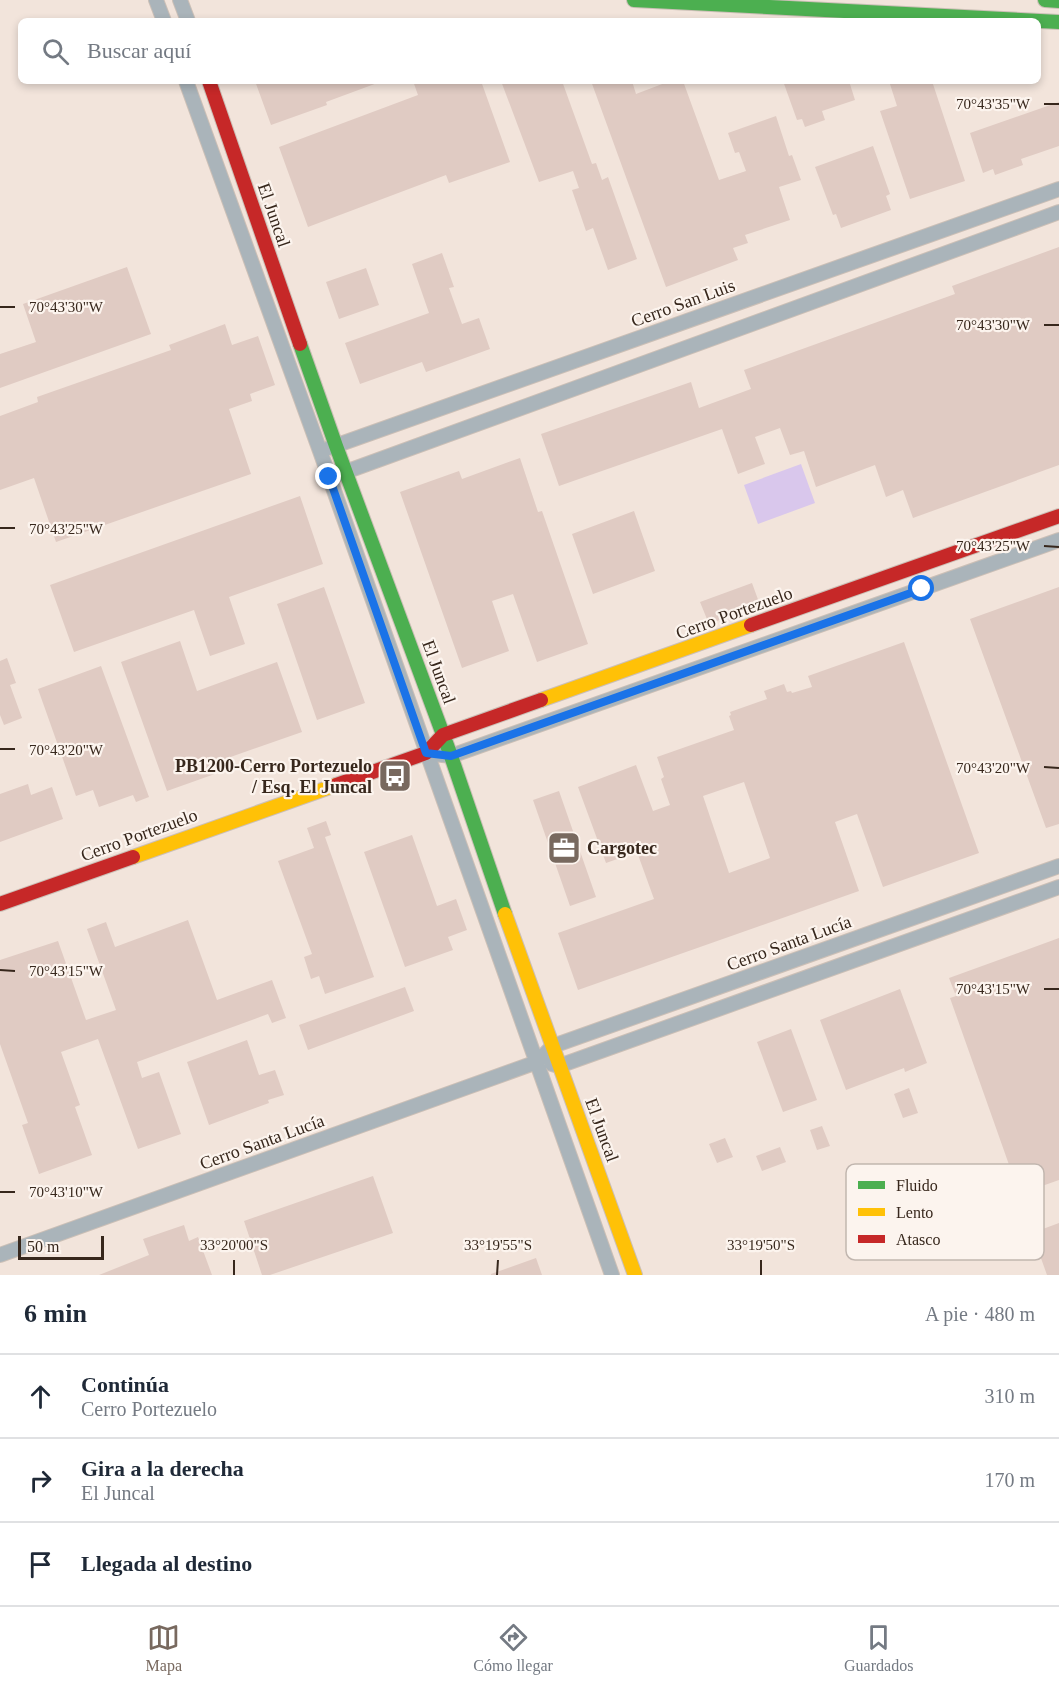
<!DOCTYPE html>
<html lang="es">
<meta charset="utf-8">
<style>
body{margin:0;font-family:"Times New Roman",serif;background:#f2f2f3;color:#1f2937}
.scale{position:absolute;left:18px;bottom:15px;width:86px;box-sizing:border-box;padding-left:6px;border:3px solid #37271c;border-top:0;font-size:16px;line-height:21px;white-space:nowrap;color:#37271c;-webkit-text-stroke:4px #fcf4ee;paint-order:stroke}
.stop{position:absolute;width:18px;height:18px;margin:-14px;border:4px solid #1a73e8;border-radius:50%;background:#fff}
.stop.end{background:#1a73e8;border-color:#fff;box-shadow:0 2px 6px #0008}
.list{margin:0;padding:0;list-style:none}
h2{display:flex;justify-content:space-between;align-items:center;height:78px;margin:0;padding:0 24px;font-size:26px}
h2 small{font-size:20px;font-weight:400;color:#747a83}
.list li{display:grid;grid-template-columns:39px 1fr auto;gap:18px;align-items:center;box-sizing:border-box;height:84px;padding:0 24px;border-top:2px solid #e0e1e3}
.list b{display:block;font-size:22px;white-space:nowrap}
.list p{margin:0;font-size:20px;white-space:nowrap;color:#747a83}
.list em{font-size:20px;font-style:normal;color:#747a83}
.icon{flex:none;width:33px;height:33px;fill:none;stroke:currentColor;stroke-width:2;stroke-linecap:round;stroke-linejoin:round}
.map{position:relative;flex:none;width:1059px;height:1275px;overflow:hidden}
.search{position:absolute;background:#fff;box-shadow:0 3px 9px #0003;left:18px;right:18px;top:18px;height:66px;display:flex;align-items:center;gap:15px;box-sizing:border-box;padding:0 21px;border-radius:9px;color:#747a83;font-size:22px}
.sheet{height:330px;background:#fff}
nav{display:flex;justify-content:space-around;align-items:center;box-sizing:border-box;height:84px;border-top:2px solid #e0e1e3;background:#fff;font-size:16px;color:#747a83}
nav a{display:grid;justify-items:center;gap:3px}
nav .on{color:#78695f}
.map>svg:first-child{display:block}
.green{fill:#d9c7ec}
.building{fill:#e0cbc3;fill-rule:evenodd}
.lines{fill:none;stroke-linecap:round;stroke-linejoin:round}
.street-casing{stroke:#cbbfb6;stroke-width:16}
.fast-casing{stroke:#cbbfb6;stroke-width:16}
.slow-casing{stroke:#cbbfb6;stroke-width:16}
.jam-casing{stroke:#cbbfb6;stroke-width:16}
.street{stroke:#aab4ba;stroke-width:14}
.fast{stroke:#4caf50;stroke-width:14}
.slow{stroke:#ffc107;stroke-width:14}
.jam{stroke:#c62828;stroke-width:14}
.route{stroke:#1a73e8;stroke-width:8}
.ticks{fill:none;stroke:#37271c;stroke-width:2}
.labels{text-anchor:middle;stroke-width:4.5;stroke-linejoin:round;paint-order:stroke}
.street-label{font-size:18px;fill:#37271c;stroke:#fcf4ee}
.poi-label{font-size:18px;font-weight:bold;fill:#37271c;stroke:#fcf4ee;text-anchor:end}
.key{fill:#fcf4ee;stroke:#c1b6af;stroke-width:1.5}
.key-label{font-size:16px;fill:#37271c}
.ticks-label{font-size:15px;text-anchor:middle;fill:#37271c;stroke:#fcf4ee;stroke-width:4.5;stroke-linejoin:round;paint-order:stroke}
</style>
<div class="map">
<svg width="1059" height="1275" viewBox="0 0 1059 1275">
<rect width="100%" height="100%" fill="#f2e4db"/>
<path class="green" d="M801,464l14,39 -57,21 -14,-39z"/>
<path class="building" d="M255,81h125v1l-54,20 1,3 -56,20z
M413,81h68l29,81 -61,21 -3,-8 -138,52 -29,-80 139,-52z
M501,81h61l30,83 4,-1 6,17 6,-3 29,82 -29,11 -15,-42 -7,3 -14,-41 7,-2 -6,-17 -34,11z
M591,81h41l4,13 34,-13h13l36,99 27,-9 -7,-19 -4,1 -7,-20 48,-17 13,40 3,-1 9,25 -22,7 11,33 -45,15 3,8 -15,5 5,12 -72,27z
M783,81h66l6,19 -33,11 3,9 -20,7 -3,-8 -5,1z
M889,81h43l33,100 -55,18 -30,-88 17,-5z
M1059,102v44l-38,13 2,6 -28,10 -2,-6 -10,4 -13,-40z
M873,146l17,48 -4,2 5,14 -50,18 -5,-14 -3,1 -18,-48z
M1059,247v218l-146,53 -10,-28 -17,7 -11,-32 -59,22 -12,-36 -14,4 -10,-27 -25,9 10,27 -27,10 -16,-45 -163,57 -18,-52 150,-52 8,26 52,-19 -7,-19 211,-76 -3,-8z
M442,253l12,34 -5,1 13,36 17,-6 11,31 -64,23 -4,-10 -62,22 -15,-41 84,-30 -17,-49z
M127,267l24,67 -151,54v-34l36,-12 -13,-38z
M366,268l13,37 -40,14 -13,-37z
M225,324l7,21 26,-9 17,49 -25,9 2,7 -23,8 22,65 -195,68 -22,-64 -34,12v-74l38,-14 -1,-5 134,-47 -2,-5z
M520,458l18,54 4,-1 46,133 -51,18 -24,-68 -21,7 17,50 -47,17 -62,-176 59,-21 3,8z
M300,496l23,68 -94,33 16,47 -35,12 -16,-46 -120,42 -24,-67z
M634,511l21,60 -62,23 -21,-60z
M752,583l8,22 -51,19 -9,-22z
M324,587l41,116 -48,17 -40,-116z
M1059,587v237l-13,4 -76,-209z
M180,641l17,50 80,-29 25,70 -80,28 4,10 -59,21 -46,-129z
M904,642l75,211 -96,34 -26,-73 -22,8 24,69 -281,99 -20,-57 96,-34 -17,-47 -31,11 -28,-76 58,-22 17,46 17,-6 -9,-26 3,-2 -7,-20 77,-27 -5,-14 2,-1 -1,-3 37,-13 -3,-8 20,-7 3,8 4,-1 1,2 20,-6 -4,-11zM744,782l26,76 -41,15 -26,-77z
M7,658l9,25 -6,2 12,33 -18,7 -4,-10v-54z
M101,666l48,131 -13,5 -3,-7 -34,12 -6,-17 -17,6 -38,-107z
M28,784l3,11 21,-8 11,32 -63,23v-48z
M559,791l37,106 -26,9 -37,-106z
M326,821l5,14 -6,2 49,140 -49,17 -6,-18 -8,3 -7,-22 8,-3 -34,-93 36,-13 -7,-20z
M412,835l25,71 19,-7 11,31 -19,7 5,13 -48,17 -41,-115z
M188,920l29,80 55,-20 14,38 -14,5 -4,-9 -131,48 5,16 17,-6 22,62 -43,15 -40,-110 -37,13 19,53 -5,2 17,48 -53,19 -17,-49 6,-2 -28,-79v-84l58,-19 28,79 30,-10 -29,-81 19,-7 9,25z
M1059,938v242l-34,12 -6,-18 -6,2 -63,-178 6,-2 -7,-18z
M405,987l9,24 -106,39 -9,-25z
M900,989l27,74 -22,9 -1,-4 -58,22 -26,-70z
M791,1029l26,71 -34,12 -26,-70z
M247,1040l12,35 16,-5 9,25 -16,5 1,3 -60,22 -22,-63z
M909,1088l9,25 -15,5 -9,-24z
M822,1126l8,20 -13,4 -7,-20z
M725,1138l8,19 -16,6 -8,-19z
M780,1147l6,15 -24,9 -6,-15z
M373,1176l20,57 -123,42h-8l-18,-54z
M1059,1223v52h-12l-15,-42z
M184,1225l5,16 9,-4 14,38h-113l50,-20 -6,-16z
M536,1258l6,17h-51v-1z"/>
<g class="lines">
<g class="street-casing">
<path id="street" d="M156,0l8,21
M180,0l8,21
M186,81l134,370 292,824
M329,448l730,-259
M337,475l722,-263
M426,753l25,3 608,-216
M552,1064l7,2 500,-179
M0,1255l537,-193 16,-16 506,-180"/>
</g>
<g class="fast-casing">
<path id="fast" d="M634,0l425,22
M1045,0l14,1
M300,344l36,102 115,310 54,158"/>
</g>
<g class="slow-casing">
<path id="slow" d="M541,700l210,-75
M133,857l203,-72
M505,914l130,361"/>
</g>
<g class="jam-casing">
<path id="jam" d="M209,81l91,263
M751,625l308,-109
M336,785l90,-32 17,-18 98,-35
M0,904l133,-47"/>
</g>
<use href="#street" class="street"/>
<use href="#fast" class="fast"/>
<use href="#slow" class="slow"/>
<use href="#jam" class="jam"/>
</g>
<g class="lines">
<path class="route" d="M329,477l97,276 25,3 471,-167"/>
</g>
<path class="ticks" d="M1044,104h15M0,307h15M1044,325h15M0,528h15M1044,546l15,1M0,749h15M1044,767l15,1M0,970l15,1M1044,989h15M0,1192h15M234,1275v-15M497,1275l1,-15M761,1275v-15"/>
<defs>
<g id="bus-square" transform="scale(1.725)"><rect x="-9" y="-9" width="18" height="18" rx="4" fill="#78695f" stroke="#fcf4ee"/><path d="M-5-6H5V4H4V6H2V4H-2V6H-4V4H-5ZM-3.5-4V0h7V-4ZM-3.5 1.2v1.5H-2V1.2ZM2 1.2v1.5H3.5V1.2Z" fill="#fff"/></g>
<g id="office-square" transform="scale(1.725)"><rect x="-9" y="-9" width="18" height="18" rx="4" fill="#78695f" stroke="#fcf4ee"/><path d="M-6-3h4V-5.5h4V-3h4V5H-6ZM-1-4.5V-3h2v-1.5ZM-6 0V1H6V0Z" fill="#fff"/></g>
</defs>
<g fill-rule="evenodd">
<use href="#bus-square" x="395" y="776"/>
<use href="#office-square" x="564" y="848"/>
</g>
<g class="labels">
<g class="street-label">
<text transform="translate(274 215) rotate(71)" y="6">El Juncal</text>
<text transform="translate(683 303) rotate(-20)" y="6">Cerro San Luis</text>
<text transform="translate(734 613) rotate(-20)" y="6">Cerro Portezuelo</text>
<text transform="translate(439 672) rotate(70)" y="6">El Juncal</text>
<text transform="translate(139 835) rotate(-20)" y="6">Cerro Portezuelo</text>
<text transform="translate(789 943) rotate(-20)" y="6">Cerro Santa Lucía</text>
<text transform="translate(602 1130) rotate(70)" y="6">El Juncal</text>
<text transform="translate(262 1142) rotate(-20)" y="6">Cerro Santa Lucía</text>
</g>
<g class="poi-label">
<text x="372" y="772">PB1200-Cerro Portezuelo<tspan x="372" dy="21">/ Esq. El Juncal</tspan></text>
<text x="587" y="854" text-anchor="start">Cargotec</text>
</g>
</g>
<rect x="846" y="1164" width="198" height="96" rx="9" class="key"/>
<rect x="858" y="1181" width="27" height="8" fill="#4caf50"/>
<rect x="858" y="1208" width="27" height="8" fill="#ffc107"/>
<rect x="858" y="1235" width="27" height="8" fill="#c62828"/>
<g class="key-label">
<text x="896" y="1191">Fluido</text>
<text x="896" y="1218">Lento</text>
<text x="896" y="1245">Atasco</text>
</g>
<g class="ticks-label">
<text x="993" y="109">70°43'35"W</text>
<text x="66" y="312">70°43'30"W</text>
<text x="993" y="330">70°43'30"W</text>
<text x="66" y="534">70°43'25"W</text>
<text x="993" y="551">70°43'25"W</text>
<text x="66" y="755">70°43'20"W</text>
<text x="993" y="773">70°43'20"W</text>
<text x="66" y="976">70°43'15"W</text>
<text x="993" y="994">70°43'15"W</text>
<text x="66" y="1197">70°43'10"W</text>
<text x="234" y="1250">33°20'00"S</text>
<text x="498" y="1250">33°19'55"S</text>
<text x="761" y="1250">33°19'50"S</text>
</g>
</svg>
<div class="scale">50 m</div>
<div class="stop" style="left:922px;top:589px"></div>
<div class="stop end" style="left:329px;top:477px"></div>
<div class="search"><svg class="icon" aria-label="search" viewBox="0 0 24 24"><circle cx="10" cy="10" r="6"/><path d="M15 15l6 6"/></svg>Buscar aquí</div>
</div>
<section class="sheet">
<h2>6 min<small>A pie · 480 m</small></h2>
<ul class="list">
<li><svg class="icon" aria-label="ahead" viewBox="0 0 24 24"><path d="M12 20V5M6 11l6-6 6 6"/></svg><div><b>Continúa</b><p>Cerro Portezuelo</p></div><em>310 m</em></li>
<li><svg class="icon" aria-label="right" viewBox="0 0 24 24"><path d="M7 20v-9h11M14 6l5 5-5 5"/></svg><div><b>Gira a la derecha</b><p>El Juncal</p></div><em>170 m</em></li>
<li><svg class="icon" aria-label="arrive" viewBox="0 0 24 24"><path d="M6 21V4h12l-3 4 3 4H6"/></svg><div><b>Llegada al destino</b></div></li>
</ul>
</section>
<nav>
<a class="on"><svg class="icon" aria-label="map" viewBox="0 0 24 24"><path d="M3 6l6-2 6 2 6-2v14l-6 2-6-2-6 2zM9 4v14M15 6v14"/></svg>Mapa</a>
<a><svg class="icon" aria-label="directions" viewBox="0 0 24 24"><path d="M12 3l9 9-9 9-9-9zM9 14v-3h6M13 9l2 2-2 2"/></svg>Cómo llegar</a>
<a><svg class="icon" aria-label="saved" viewBox="0 0 24 24"><path d="M7 4h10v16l-5-4-5 4z"/></svg>Guardados</a>
</nav>
